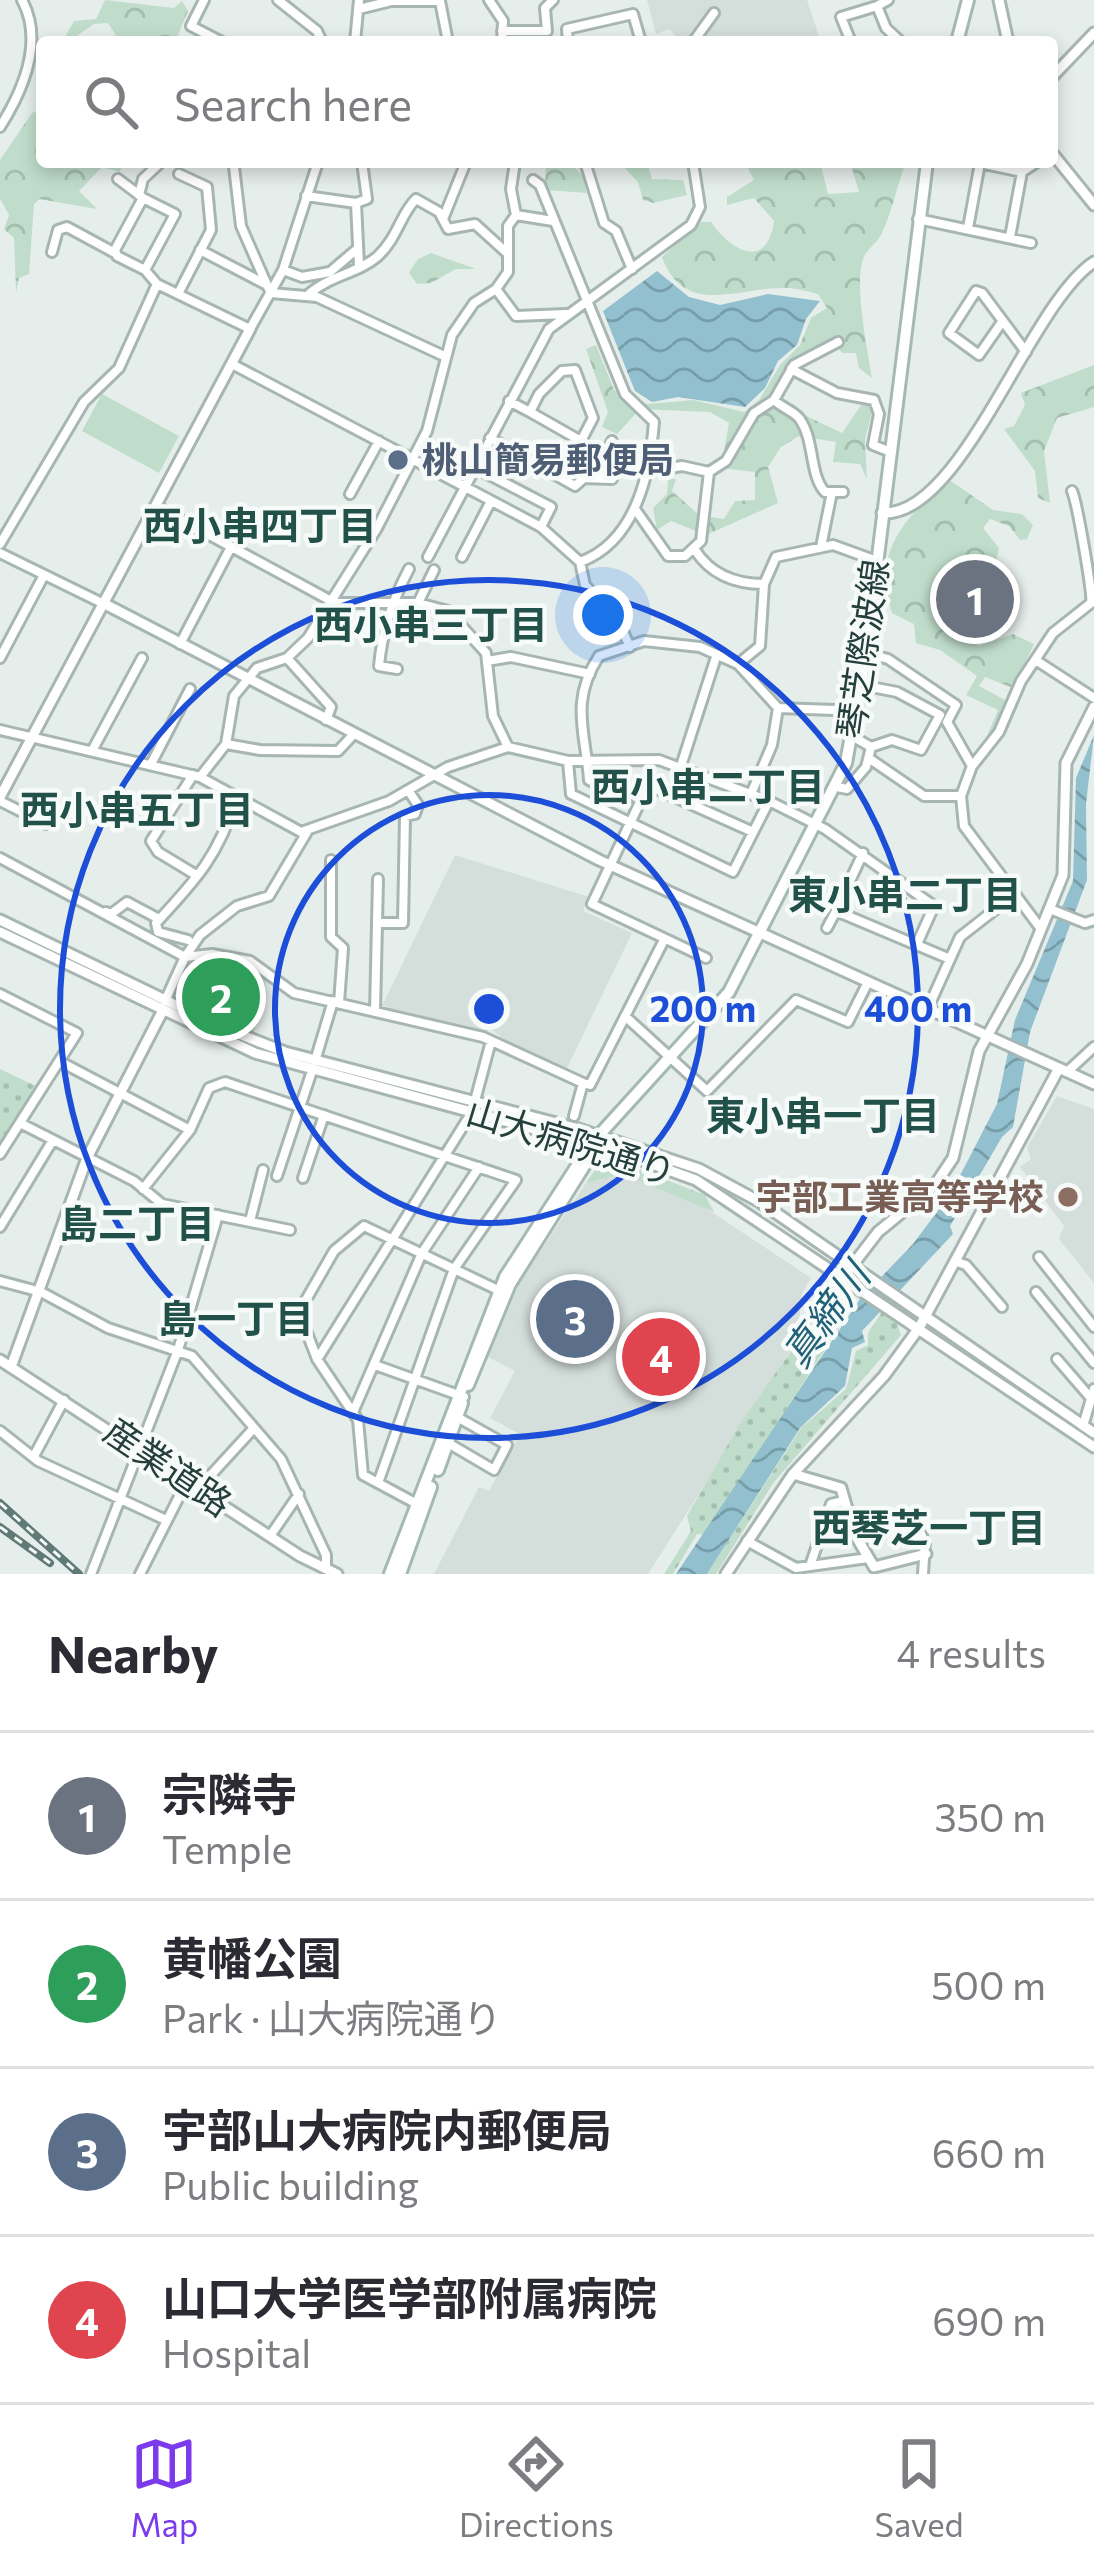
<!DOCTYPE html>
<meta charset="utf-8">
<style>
body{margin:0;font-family:Commissioner,"Noto Sans JP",sans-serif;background:#f7f7f7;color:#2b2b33}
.you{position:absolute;left:603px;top:615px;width:42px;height:42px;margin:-30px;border:9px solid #fff;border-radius:50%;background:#1a73e8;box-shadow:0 0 0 18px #1a73e833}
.badge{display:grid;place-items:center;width:78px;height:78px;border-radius:50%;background:#7c3aed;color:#fff;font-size:39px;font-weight:700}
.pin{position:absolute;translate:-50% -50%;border:6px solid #fff;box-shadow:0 3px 12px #0006}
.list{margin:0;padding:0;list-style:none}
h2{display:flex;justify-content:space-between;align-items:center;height:156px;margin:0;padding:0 48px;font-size:51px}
h2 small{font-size:39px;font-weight:400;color:#7c7c81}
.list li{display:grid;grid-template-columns:78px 1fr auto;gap:36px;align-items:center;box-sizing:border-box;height:168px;padding:0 48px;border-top:3px solid #e1e1e2}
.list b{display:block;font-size:45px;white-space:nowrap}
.list p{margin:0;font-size:39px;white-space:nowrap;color:#7c7c81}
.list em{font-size:39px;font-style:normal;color:#7c7c81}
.icon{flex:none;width:66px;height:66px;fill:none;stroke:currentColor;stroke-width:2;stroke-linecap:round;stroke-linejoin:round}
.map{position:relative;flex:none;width:1094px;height:1574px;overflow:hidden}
.search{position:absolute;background:#fff;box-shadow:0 6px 18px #0003;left:36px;right:36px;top:36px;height:132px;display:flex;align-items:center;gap:30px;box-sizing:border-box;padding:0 42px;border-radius:12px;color:#7c7c81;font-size:45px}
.sheet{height:828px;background:#fff}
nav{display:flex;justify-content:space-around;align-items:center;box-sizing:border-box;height:168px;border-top:3px solid #e1e1e2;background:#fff;font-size:33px;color:#7c7c81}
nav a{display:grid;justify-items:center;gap:6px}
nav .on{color:#7c3aed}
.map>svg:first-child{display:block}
.built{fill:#d4deda}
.grass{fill:url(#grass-tufts)}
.forest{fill:url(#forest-crowns)}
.park{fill:url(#park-dots)}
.garden{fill:#c0ddcb}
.water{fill:url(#water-waves)}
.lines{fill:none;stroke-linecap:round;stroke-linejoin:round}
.minor-casing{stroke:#a8b6b3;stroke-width:14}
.tertiary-casing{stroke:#a8b6b3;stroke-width:15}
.secondary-casing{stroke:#a5b9b4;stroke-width:16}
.minor{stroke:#fff;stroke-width:8}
.tertiary{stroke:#fff;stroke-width:9}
.secondary{stroke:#fff;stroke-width:10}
.rail-casing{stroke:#607a76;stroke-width:8}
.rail{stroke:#f6faf9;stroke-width:3;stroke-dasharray:9;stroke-linecap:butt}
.ring{fill:none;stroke:#1d4ed8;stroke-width:6}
.service-dot{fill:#5c6f8a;stroke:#f6faf9;stroke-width:4.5}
.education-dot{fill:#8d6e63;stroke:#f6faf9;stroke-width:4.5}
.labels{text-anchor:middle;stroke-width:9;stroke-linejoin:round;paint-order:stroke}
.service-label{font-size:36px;font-weight:bold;fill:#4e5e75;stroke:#f6faf9;text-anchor:start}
.street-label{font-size:36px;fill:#253f3b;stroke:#f6faf9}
.education-label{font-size:36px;font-weight:bold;fill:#785e54;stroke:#f6faf9;text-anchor:end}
.neighbourhood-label{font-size:39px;font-weight:bold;fill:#22514a;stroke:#f6faf9}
.water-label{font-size:39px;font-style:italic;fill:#226279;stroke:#f6faf9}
.centre{fill:#1d4ed8;stroke:#f6faf9;stroke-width:6}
.ring-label{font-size:36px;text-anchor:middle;font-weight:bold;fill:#1d4ed8;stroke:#f6faf9;stroke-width:9;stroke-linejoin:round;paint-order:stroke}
</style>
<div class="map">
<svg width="1094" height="1574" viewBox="0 0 1094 1574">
<defs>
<pattern id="grass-tufts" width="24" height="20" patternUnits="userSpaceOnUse" patternTransform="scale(3)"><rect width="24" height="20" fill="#c0ddcb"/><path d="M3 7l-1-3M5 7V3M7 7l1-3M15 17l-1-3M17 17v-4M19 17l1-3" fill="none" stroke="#a5bfaf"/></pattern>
<pattern id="forest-crowns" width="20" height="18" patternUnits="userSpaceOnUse" patternTransform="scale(3)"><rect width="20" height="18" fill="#c0ddcb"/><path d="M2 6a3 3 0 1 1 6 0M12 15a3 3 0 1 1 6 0" fill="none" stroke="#a5bfaf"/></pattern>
<pattern id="park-dots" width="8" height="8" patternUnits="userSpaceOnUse" patternTransform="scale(3)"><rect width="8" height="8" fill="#c0ddcb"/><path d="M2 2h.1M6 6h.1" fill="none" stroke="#a5bfaf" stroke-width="1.8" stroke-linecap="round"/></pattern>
<pattern id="water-waves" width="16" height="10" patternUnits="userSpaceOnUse" patternTransform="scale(3)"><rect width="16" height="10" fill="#92c0cf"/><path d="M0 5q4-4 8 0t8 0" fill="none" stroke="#779da9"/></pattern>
</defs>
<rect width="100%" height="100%" fill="#e6eeeb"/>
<path class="built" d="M647,0h160l14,42h-124l20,-25 -3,-6 -26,31h-7l-12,-13 -13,5z
M455,855l134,42 -6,14 49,22 -65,135 -62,-28 -14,-11 -5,3 -104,-26z
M1057,1096l37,13v174l-35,-44 5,-13 -44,-59 11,-8 -4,-12z
M622,1174l73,27 116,77 -9,15 -5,47 -149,234h-214l45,-87 10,4 31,-57 -30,-16 25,-47 -27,-14 32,-75 66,-99z"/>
<path class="grass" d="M623,1163l82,32 9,17 -91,-38 -37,9 9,-13z"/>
<path class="forest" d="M105,0l69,8 8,-7 6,10 -13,31h-55l-12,-19 -14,1 -23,16 -5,-5 8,-14 22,-2z
M39,110l3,52h81l-3,10 -18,-5 -23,24 18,18 -58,-10 -5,5 -5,70 -10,4 -3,15 -2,-55 -10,-9 5,-14 -9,-16v-39l32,-47z
M546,162h23l14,14 4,17 -42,-3z
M619,162h28l5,17 31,1 4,15 -34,8 -10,-3 -5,-18z
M745,162h75l8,32 31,-2 -9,-30h56c-9,24 -14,50 -25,73 -4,8 -14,14 -17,22 -11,25 4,95 8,121l-13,-10 -3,-15h-14l-9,-11 -29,12 -32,43 3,11 23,4 44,21 22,-32 9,8 -8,29 2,41 -7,-15 -27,-2 3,-20 -37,-6 -18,11 -13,20 10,36 -72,32 -35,-14 -14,9 -4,-22 14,-14 1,-15h8l-4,12 27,24 25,4 11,-18 20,-1v-28l-34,-4 8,-45 -19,-11 -70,-3 -23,25 -15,-7 6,-15 -22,-63 10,-4 18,45 7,3 9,16 8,-10 9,5 47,-4 50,12 15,-12 21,-35 20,-20 11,-27 16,-10 -9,-14c-13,-3 -26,-7 -39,-6 -45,2 -96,27 -117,-31l39,-35h10c19,28 56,50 63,-1l-20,-23 -27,7v-8l27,-17z
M431,253l45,16h-20l-25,14 -14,1 -8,-11 9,-14z
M1094,365v42l-37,11 -13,33 6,52 -12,-5 -3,-27 -31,-42 10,-3 11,-21 -4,-12z
M945,477l48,33 29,4 11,11 -6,14 -7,1 -11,-14 -19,-7 -7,9 16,20 -4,19 -25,5 -32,22 11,32 30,20 34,-12 21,10 -21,44 -28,-11 -6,9 28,15 -12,33 -11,9 14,-33 -32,-15 11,-19 -37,-26 -24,-7 -2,-19 -22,-11c-21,-66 15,-91 53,-136z"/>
<path class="park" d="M210,957l41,7 15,14 -12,54 -79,-38 13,-31z
M0,1069l38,18 -38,61z
M838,1284l18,13 -10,20 -141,218 -8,-1 -24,40h-9l27,-43 -4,-15 53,-92z
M882,1312l15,11 4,12 -127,147 -58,92h-9l94,-146 45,-39 10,-38 12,-6v-12z"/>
<path class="garden" d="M102,394l77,42 -20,37 -77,-42z"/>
<path class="water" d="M657,271l32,26 31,8 48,-11 52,7 -14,18 -9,26 -19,16 -13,27 -20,19 -67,-10 -26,5 -17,-11 -32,-80z
M1094,735l-8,69 1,76 -57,152 -17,95 -11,10 -52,89 3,8 -91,97 3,11 -13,6 -7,38 -45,42 -93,146h-31l184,-275 53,-55 38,-51 46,-89 18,-84 58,-139 3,-103z"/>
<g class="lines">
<g class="minor-casing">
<path id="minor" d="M204,0l-13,26 31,16
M278,0l39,31 5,11
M489,0l14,21 -1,21
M877,6l11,-6
M359,9l32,-8h49l8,41
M502,31h45l-2,-23 8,-8
M355,42l4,-42
M568,42l-1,-13 66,-15 8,28
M693,42l21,-29
M851,42l-10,-25 36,-11 9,22 15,14
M0,127c24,-38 44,-86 22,-127
M585,162l19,61 12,8 16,38
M234,167l7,59 26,59
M118,179l24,18
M533,180l7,5 85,209 29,28c-4,52 -19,120 -74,140
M139,195l4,-16 18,-17
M306,196l50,7 3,62
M143,198l32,16 -30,56 -28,-14 -2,-6z
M356,203l11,-4 -5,-37
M516,215l37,6
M443,219l23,-57
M918,219l113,24
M968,228l12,-65 42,9 15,-10
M1010,237l12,-65
M200,250l67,35 4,8 46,4 127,59
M52,252l6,-22 9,-3 48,26
M145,270l12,14 93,45 33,-59 35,-108
M283,270l19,7 28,-5 27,-23
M496,289l20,27 50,-2
M179,292l32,-62 -4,-43 -28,-13
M309,294c20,-18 50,-21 69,-38 20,-19 23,-43 38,-57l23,13 9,17 27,-5 32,29
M1002,322l-23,33 -30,-22 27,-42 6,2 44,59
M232,364l309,163 39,35 5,23 35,40 10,22
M791,369l46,24 37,7 5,14 -6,31 18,7
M575,370l18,48 -12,23 -51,-29 9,-18 23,-23z
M774,400c7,7 19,11 25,18 16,21 10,57 26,74h18
M509,401l21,11
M490,438l85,48 9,-8 28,1
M474,467l77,40 -10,20
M709,472l17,-11 28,-48 20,-13 20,-35 44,-23
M602,479v-19l10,-19
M350,494l29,-53
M156,506l179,97h83l30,8 38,42 7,63 15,31
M635,509l33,47h17l16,-15 8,-69 -27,-6 -36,6
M0,544l84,-142 35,-34 38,-84
M821,547l11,-55
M695,550c16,25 40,34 69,34
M0,553l104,51
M428,557l121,-228 142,-104 9,-18 -7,-45
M462,557l29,-56
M418,603l16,-33
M180,644l51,-97
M866,653l22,6 68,46 -9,17 25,44 -11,30 3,30 77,103
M0,658l43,-81
M287,658l44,49 -5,13
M487,661l24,-4 79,17
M1037,661l57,37
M738,664l22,-18 4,-62 12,-27 57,-12 44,16
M397,669l-18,-3c3,-35 14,-67 30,-97
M861,685l36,7 43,23 -19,35 -29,-10 -21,7
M0,730l200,47 101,55 88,-31 59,-34 60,-20 60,14 91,-1 110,41 56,28 109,77 -17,38
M226,744l34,6 78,1 15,-16
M93,749l49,-91
M870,759l54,37h37
M568,762l3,32 162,78 36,-71
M151,764l39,-75
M973,765l26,-33 22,-51 32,-48 38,-30c2,-9 -14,-101 -19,-112
M681,766l36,-112
M193,775l-42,66 7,11 38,23
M200,777l26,-33 8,-48 23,-28 30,-10 21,-20 69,-110 50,-97 25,-96 22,-32 22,-14 12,-17v-46l8,-11 -5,-26 4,-27
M837,787l10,2 19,-22 5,-20 -19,-11
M751,794l21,-49 6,-37
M626,799l-37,-19c-3,-46 -20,-78 10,-124l45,-15 56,6 38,17 40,44 56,2 19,11
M0,801l46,23
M863,853l-27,58 114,48
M0,858l185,99 15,-22 37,-29 32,-10 38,-64
M331,860v77l12,11 -4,55
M1050,909l35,14 9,-3
M106,912l5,2 16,-12 32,17
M377,923h26l2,-107 10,-2 3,-9 -10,-15
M827,928l9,-17
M188,940l-30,-8 -2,-9c39,-42 63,-67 80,-125
M706,958l-114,-54 56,-119 105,47
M0,994l77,39 -77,121
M165,1001l20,-44 27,-3 38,7 44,32 189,44 100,46
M928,1008l32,-71 55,-43
M375,1012l3,-133
M625,1016l82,75 89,-91 52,22 20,-40
M59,1061l131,69
M315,1061l18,-60
M1067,1072l27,-25
M574,1116l9,-33 7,2 74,-145
M20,1123l114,58 28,23 128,26
M277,1176l35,-105
M303,1178l21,-63
M143,1189l47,-59 19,-42 16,-6 291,98 -62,89 -76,214
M250,1221l13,-51
M0,1227l53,-87
M1039,1257l55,70
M957,1262l9,3 36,42
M0,1281l41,11 67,36 84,28 89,103 45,96v14
M1036,1292l58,71
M318,1358l154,-246 19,-71
M1057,1359l32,37
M375,1365l89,32
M354,1410l68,-157 57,-86
M1083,1426l11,-37
M0,1431l38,30 128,59
M448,1443l46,27 13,-25 -50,-28
M34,1456l30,-56
M199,1488l55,-60
M417,1504l-54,-29 -5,-55 -41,-61 -18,-47 35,-61 30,-25 136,65
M854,1533l59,-18 12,28 -2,31
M270,1536l29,-42
M747,1541l49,27 72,-10
M810,1566l21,-62 12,-3
M91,1574l87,-224 40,-135
M140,1574l47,-93"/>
</g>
<g class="tertiary-casing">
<path id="tertiary" d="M999,0l9,42
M1052,77l42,-44
M1052,153l42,52
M882,513c80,5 147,-209 212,-251
M105,604l494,256 495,224
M0,797l250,-468
M0,920l221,107 64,25 294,77 120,40 61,33 334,231
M0,932l255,121 364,99 77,28 398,267
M848,1271l30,-39 57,-47 18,-27 26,-107 48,-87 36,-89 3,-112 28,-56
M0,1360l300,196 37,18
M11,1367l76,-209 75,-146
M793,1474l48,14 13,45 20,34 52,-13
M726,1574l67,-100 91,-98 35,-48 139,-258"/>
</g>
<g class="secondary-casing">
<path id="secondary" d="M957,42l11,-42
M468,1385l42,-101 93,-148
M438,1470l24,-67
M390,1574l115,-297 86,-133 138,-152 117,-229 20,-110 61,-491
M400,1574l31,-87"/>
</g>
<use href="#minor" class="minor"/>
<use href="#tertiary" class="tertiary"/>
<use href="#secondary" class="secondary"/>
<g class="rail-casing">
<path id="rail" d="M0,1503l79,71
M0,1527l50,36"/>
</g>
<use href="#rail" class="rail"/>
</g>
<g class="ring">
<circle cx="489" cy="1009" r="214"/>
<circle cx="489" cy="1009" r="429"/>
</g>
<circle class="service-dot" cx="398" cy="460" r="12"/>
<circle class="education-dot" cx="1068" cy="1197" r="12"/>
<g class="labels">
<g class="service-label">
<text x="422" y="473">桃山簡易郵便局</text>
</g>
<g class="street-label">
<text transform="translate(863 649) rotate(-82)" y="13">琴芝際波線</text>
<text transform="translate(571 1142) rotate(17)" y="13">山大病院通り</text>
<text transform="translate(168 1467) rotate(34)" y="13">産業道路</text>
</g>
<g class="education-label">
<text x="1044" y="1210">宇部工業高等学校</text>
</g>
<g class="neighbourhood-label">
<text x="260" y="540">西小串四丁目</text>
<text x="431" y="639">西小串三丁目</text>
<text x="708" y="801">西小串二丁目</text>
<text x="137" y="824">西小串五丁目</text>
<text x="905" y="909">東小串二丁目</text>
<text x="823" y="1130">東小串一丁目</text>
<text x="137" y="1238">島二丁目</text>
<text x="236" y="1333">島一丁目</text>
<text x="929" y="1542">西琴芝一丁目</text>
</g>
<g class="water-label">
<text transform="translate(826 1315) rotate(-54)" y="14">真締川</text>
</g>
</g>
<circle cx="489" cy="1009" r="18" class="centre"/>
<g class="ring-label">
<text x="703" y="1022">200 m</text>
<text x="918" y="1022">400 m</text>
</g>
</svg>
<div class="you"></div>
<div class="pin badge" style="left:975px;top:599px;background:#6b7280">1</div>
<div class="pin badge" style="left:221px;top:997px;background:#2e9e5b">2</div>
<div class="pin badge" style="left:575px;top:1319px;background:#5c6f8a">3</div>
<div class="pin badge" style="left:661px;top:1357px;background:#e0444e">4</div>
<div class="search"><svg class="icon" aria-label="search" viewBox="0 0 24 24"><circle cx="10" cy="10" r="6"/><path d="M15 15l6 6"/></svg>Search here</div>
</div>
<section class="sheet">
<h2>Nearby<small>4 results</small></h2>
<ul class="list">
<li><span class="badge" style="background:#6b7280">1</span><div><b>宗隣寺</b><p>Temple</p></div><em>350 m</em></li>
<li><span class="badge" style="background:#2e9e5b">2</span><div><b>黄幡公園</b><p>Park · 山大病院通り</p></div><em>500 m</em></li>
<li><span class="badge" style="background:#5c6f8a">3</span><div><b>宇部山大病院内郵便局</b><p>Public building</p></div><em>660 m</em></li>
<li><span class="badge" style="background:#e0444e">4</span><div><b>山口大学医学部附属病院</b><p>Hospital</p></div><em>690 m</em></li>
</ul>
</section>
<nav>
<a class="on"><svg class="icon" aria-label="map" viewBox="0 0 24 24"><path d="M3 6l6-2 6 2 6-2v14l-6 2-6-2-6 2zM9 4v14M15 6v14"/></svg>Map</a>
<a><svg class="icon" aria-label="directions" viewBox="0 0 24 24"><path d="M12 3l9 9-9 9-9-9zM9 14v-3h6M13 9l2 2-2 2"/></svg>Directions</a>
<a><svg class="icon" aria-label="saved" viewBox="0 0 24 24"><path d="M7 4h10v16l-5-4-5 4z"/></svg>Saved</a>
</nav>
